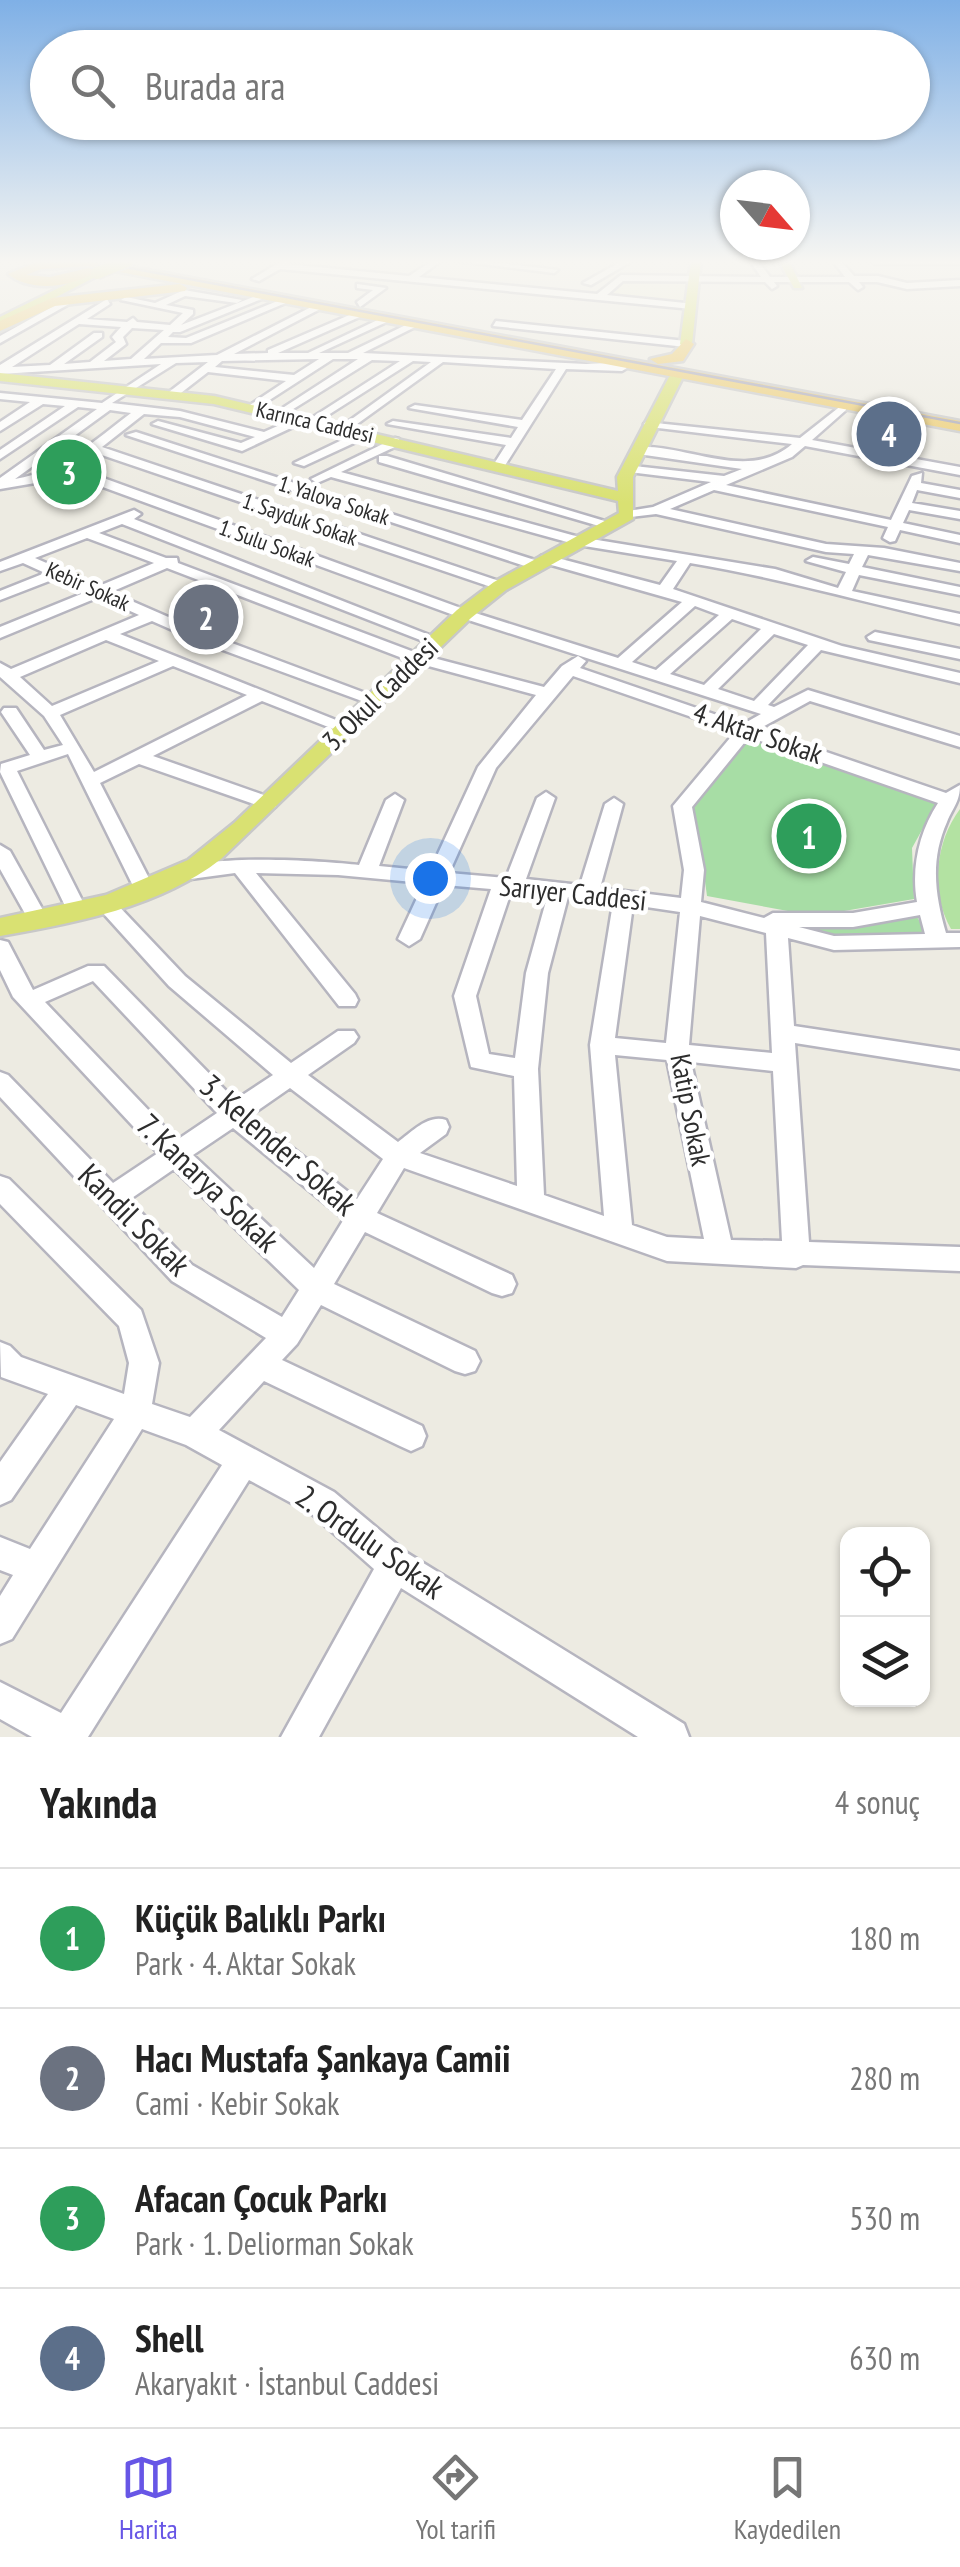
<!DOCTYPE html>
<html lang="tr">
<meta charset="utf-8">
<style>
body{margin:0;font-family:"PT Sans Narrow",sans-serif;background:#f2f2f2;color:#222}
.controls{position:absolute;right:30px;bottom:30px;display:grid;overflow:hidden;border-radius:20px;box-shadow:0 2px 8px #0004}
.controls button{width:90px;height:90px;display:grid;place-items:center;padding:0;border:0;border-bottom:2px solid #e0e0e0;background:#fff;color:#222;font:50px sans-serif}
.compass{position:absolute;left:720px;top:170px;width:90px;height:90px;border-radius:50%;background:#fff;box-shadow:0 2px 8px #0004;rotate:118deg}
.you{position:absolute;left:430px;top:878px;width:35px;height:35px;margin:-25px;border:8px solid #fff;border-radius:50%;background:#1a73e8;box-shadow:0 0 0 15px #1a73e833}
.badge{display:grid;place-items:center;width:65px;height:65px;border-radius:50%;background:#6756e6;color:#fff;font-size:32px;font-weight:700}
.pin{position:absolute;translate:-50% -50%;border:5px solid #fff;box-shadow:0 2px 10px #0006}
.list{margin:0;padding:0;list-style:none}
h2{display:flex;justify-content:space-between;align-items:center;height:130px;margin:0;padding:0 40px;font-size:42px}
h2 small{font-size:32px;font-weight:400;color:#767676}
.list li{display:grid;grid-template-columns:65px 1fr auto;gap:30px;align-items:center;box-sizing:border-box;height:140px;padding:0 40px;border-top:2px solid #e0e0e0}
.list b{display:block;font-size:38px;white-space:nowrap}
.list p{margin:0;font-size:32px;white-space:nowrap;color:#767676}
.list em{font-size:32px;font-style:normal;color:#767676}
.icon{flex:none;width:55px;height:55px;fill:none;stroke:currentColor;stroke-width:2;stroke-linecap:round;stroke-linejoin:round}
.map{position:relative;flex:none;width:960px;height:1737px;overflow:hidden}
.search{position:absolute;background:#fff;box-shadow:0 2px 8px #0004;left:30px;right:30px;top:30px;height:110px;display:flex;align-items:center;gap:25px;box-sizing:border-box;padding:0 35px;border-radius:55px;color:#767676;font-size:38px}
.sheet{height:690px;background:#fff}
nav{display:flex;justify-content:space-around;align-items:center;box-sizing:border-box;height:140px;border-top:2px solid #e0e0e0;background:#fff;font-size:28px;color:#767676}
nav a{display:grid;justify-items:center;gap:5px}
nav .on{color:#6756e6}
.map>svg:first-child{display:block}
.education{fill:#ececd4}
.green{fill:#a7dda5}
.pitch{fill:#b3e2a2}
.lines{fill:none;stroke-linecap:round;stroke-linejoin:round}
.minor-casing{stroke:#b6b5bf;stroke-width:5}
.major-casing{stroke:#c8c8c8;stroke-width:5}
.highway-casing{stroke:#c8c8c8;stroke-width:5}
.minor{fill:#fff;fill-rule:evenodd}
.major{fill:#d9e172;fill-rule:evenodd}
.highway{fill:#eccb6d;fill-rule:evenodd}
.tram{stroke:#a7a5b5;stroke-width:2.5}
.major-bridge-casing{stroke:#c8c8c8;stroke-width:15;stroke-linecap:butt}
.major-bridge{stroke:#d9e172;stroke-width:12}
.labels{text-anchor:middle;stroke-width:9;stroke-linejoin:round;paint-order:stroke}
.far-street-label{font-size:22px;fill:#2d2d2d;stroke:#fff}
.street-label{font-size:28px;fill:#2d2d2d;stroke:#fff}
.near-street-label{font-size:32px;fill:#2d2d2d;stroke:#fff}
</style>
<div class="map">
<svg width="960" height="1737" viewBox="0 0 960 1737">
<rect width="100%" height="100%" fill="#edebe2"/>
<path class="education" d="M685,278l-2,25 -75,-8 13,-14z"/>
<path class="green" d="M745,734l193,67 -26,47 2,51 -99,17 -108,-20 -10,-73 -9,-17z
M916,915l11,20 -80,1 -57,-7 -2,-4z"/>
<path class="pitch" d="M960,809v120h-9c-21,-36 -16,-87 9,-120z"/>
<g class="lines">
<g class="minor-casing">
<path id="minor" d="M282,261h9l-4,3 122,12 23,-15h9l-22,16 178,17 24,-19 140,2 -11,-16h8l12,16h75l-12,-16h8l13,15h24l29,7 53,-3v6l-53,3 -30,-7h-18l4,5 -5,3 -9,-8h-75l3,4 -5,3 -7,-7 -142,-1 -16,14 88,9 -3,5 -412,-40 -21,12 -7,-2z
M457,261h26l75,9 -4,3z
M622,261h10l-41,24 -8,-2z
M871,261h89v3h-85z
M357,284l29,4 -26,19 -3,-5 16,-12 -16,-2z
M184,290l58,10 -5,3 -52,-7 -19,9 27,5v4l-12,11 75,-29 8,2 -84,34h-7l-5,5 18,1 94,-38 8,2 -97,41h-30l-17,16 73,-4 102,-52 3,5 -88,46 34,-1v-3l93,-40 3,5 -86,38h30l80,-38 3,5 -72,33h29l66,-32 3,5 -54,27 223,11 44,-2v4l-8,5 -56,-2 -62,98 -6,4 -6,-4 14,-22 -119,-21 6,-3 118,17 7,-11 -109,-19 6,-3 107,15 34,-51 -113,-7 -97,70 -4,-2v-4l89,-64 -18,-1 -99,63 -6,-3 2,-2 90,-58 -28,-1 -90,56 -6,-3 2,-2 80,-52h-25l-79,51 -6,-3 2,-2 36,-24 -78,-9 -31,24h-8v-4l39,-30 -32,1 -64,40 68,8 84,21 36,-16h8v4l-66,31 -90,-27 6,-3 83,22 14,-6 -75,-20 -36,-3 -42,33 403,136 2,3 -7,4 -404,-137 -8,7 10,16 371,135 149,47 64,-56 -141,-40v6h-10l-405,-133 10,-3 405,130v-6l5,-1 114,30 17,-24 -99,-16 -247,-68 -14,6 -6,-4 84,-41 4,1v6l-58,27 238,65 196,32 63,19 8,-16 -40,-11 7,-4 36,7 5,-10 -28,-2 -170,-38 -34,4v-6l31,-5 58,-25 -82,-10 -6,-4 2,-3 99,11 18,-7 -104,-15 -4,-1v-6c53,-4 113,36 158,-3l-142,-17 -6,-3 2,-2 154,16 42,-33 4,1v4l-34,30 148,27v8l-155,-29 -13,11 -66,28 165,35 21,-44 10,-3 -1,10 39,7v8l-43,-8 -5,13 48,8v8l-51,-9 -6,13 57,12v8l-60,-13 -5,11 -5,1 -7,-4 5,-11 -174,-37 -44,19 156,35 58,4 76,15v8l-92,-16 -6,12 98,20v8l-101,-20 -7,16 108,23v10c-90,-20 -179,-46 -270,-61l-17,26 169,57 118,27v10l-139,-33 -53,55 6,2 34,-17 152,46v11l-150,-46 -51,28 187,64 14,-8c0,17 -7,22 -13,37 -17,38 -12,73 -1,111h14v14l-126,3 -46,-12 6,88 166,25v18l-165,-26 14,199 151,5v24l-157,-6 -7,3 -129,-7 -263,-93 -27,45 135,62 4,9 -4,9 -10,3 -10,-3 -127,-61 -31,52 141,67 5,10 -5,10 -10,3 -10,-3 -134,-66 -24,39 -15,16 140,66 4,10 -4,10 -11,5 -11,-5 -136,-65 -45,49 115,62 73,61 277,171 5,13h-51l-237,-149 -82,149h-38l93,-168 -62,-55 -63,-34 -161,257h-56l-32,-18v-37l61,31 161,-248 -36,-20 -44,-16 -130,210 -12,5v-48l13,-21 -13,-5v-33l30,12 84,-130 -38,-14 -65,95 -11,5v-43l48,-68 -47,-17 -1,-35 10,4 11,11 103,37 5,-31 -10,-37 -119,-122v-28l9,3 132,131 18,53 -7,41 38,13 76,-79 -94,-57 -172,-184v-25l8,3 105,108 45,-30 -145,-156 -13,-27v-30l8,2 25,48 55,-24h16l131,134 38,-25 -104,-89 -75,-83 10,-7 7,2 74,78 106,87 47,-32h16l4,6 -4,6 -46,32 90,67c14,-10 30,-28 48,-22l3,7 -3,7 -26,19 97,33 -3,-110 -43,-9 -17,-71 37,-107 -47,-4 -24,54 -11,7 -11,-7 26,-56 -86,-8 -82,-2 99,121 3,6 -3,6h-16l-104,-133 -52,7 -10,-6c23,-22 151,-13 186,-9l27,-65 9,-6 9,6 -25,66 51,5 48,-104 58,-72 -126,-34 -243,-93 -56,24 94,41 179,67 -8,5 -6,-1 -177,-65 -41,-18 -32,13 236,94 -9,5 -6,-1 -79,-31 -109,55 122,43 2,4 -2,4 -7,2 -129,-45 -39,19 55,107 -10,7 -10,-7 -67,-136 -51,17 71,141 -10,7 -10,-7 -68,-140 1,-8 29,-9 -29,-43 3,-4h12l28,42 19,-5 -19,-29 -44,-39v-14l11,6 128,-54 -40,-18 -99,41v-11l86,-35 -29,-14 -57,22v-9l45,-18 -22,-10 -23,8v-9l134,-52 7,4 -7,5 308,121 -8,5 -6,-2 -306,-119 -23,9 67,25h11l1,5 244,92 122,32 18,-21 16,-10 8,5 -6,7 163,56 18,-10 -302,-97 -370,-135 -11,-18 -37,18 -41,7v-11l97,-69 -19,-2 -78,52v-9l65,-44 -22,-2 -43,27v-9l30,-20 -30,-3v-6l102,10 59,-39 -161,10v-9l107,-66 3,5 -23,15 40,3 6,-4 4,4 33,3 13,-12 -62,-13 5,-3 29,6zM79,324l42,3 -9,10 4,5 -26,20 -26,2 38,-27v-4h-8l-44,32 -38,2zM132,328l32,2 -33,29 -27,2 22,-17 -3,-7zM319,359l-25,16 -79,-8 7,-6zM110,410l21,3c-37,28 -68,58 -116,66zM87,538l67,25 -55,23 -64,-28zM695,606l24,9 -63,55 -24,-8zM732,619l29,10 -57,56 -34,-11zM774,634l34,11 -54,56 -36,-12zM106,640l53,21 -107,45 -32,-29zM173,666l74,29 -153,77 -34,-57zM573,676l162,56 -62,74 11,64 -3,28 -81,-10 23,-84 -9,-6 -9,6 -25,81 -54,-6 29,-81 -9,-6 -9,6 -31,80 -57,-5 47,-105zM749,737l189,66c-19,29 -27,65 -21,99l-64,11h-80l-9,5 -63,-16 3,-32 -12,-63zM511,892l37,2 -22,79 -11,85 -26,-4 -13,-58zM568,897l45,6 -23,142 14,171 -60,-21 -6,-126 10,-96zM633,905l47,7 -14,131 -51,-5zM920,915l5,19 -91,2 -35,-9h54zM700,916l66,17 6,120 -83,-8zM93,981l124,132 -40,27 -132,-138zM615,1055l52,5 37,179 -37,-2 -35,-12zM691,1062l82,9 9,170 -51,-1zM290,1088l93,71 -26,40 -106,-84zM233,1128l111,91 -30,49 -121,-113zM174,1169l125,121 -17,27 -90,-52 -63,-65z
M61,302l8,2 -69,39v-7z
M496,321l190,20 5,3 -5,3 -193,-21z
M365,429l6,4 -2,3 -65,30 -10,-3z
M379,456h8l231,69 -12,3 -227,-66z
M875,632l85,17v10l-91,-19 -2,-3z
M0,845l10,6 39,70 -3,5 -7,2 -7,-2 -32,-57z"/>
</g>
<g class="major-casing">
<path id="major" d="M691,261h10l-9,83 -6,4 -6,-4z
M779,261h10l13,27h-8z
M93,271l10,2 -103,53v-9z
M0,373l214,23 404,95 -1,-14 52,-100 7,-4 7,4 -50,100v42l-127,71 -35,28 -250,241c-61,48 -146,64 -221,77v-18l106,-23 82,-35 46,-37 223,-213 37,-28 125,-69 -1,-12 -404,-97 -214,-23z"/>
</g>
<g class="highway-casing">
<path id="highway" d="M39,261h61l860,160v10l-872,-165 -47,3 -15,6 24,2 39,-9 7,4c-24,15 -65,21 -88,2z
M180,284l7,4 -2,3 -130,15 -55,25v-10l52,-23z
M686,339l8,5 -11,17 -25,3 -8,-5 22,-5z"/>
</g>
<use href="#minor" class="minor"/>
<use href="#major" class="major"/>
<use href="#highway" class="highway"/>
<path class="tram" d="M93,261l867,162"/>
<g class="major-bridge-casing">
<path id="major-bridge" d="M97,273l30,-12"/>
</g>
<use href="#major-bridge" class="major-bridge"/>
</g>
<linearGradient id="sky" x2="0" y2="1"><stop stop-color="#7fb0e6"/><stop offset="0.52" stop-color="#f7f6f2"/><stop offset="1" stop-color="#f7f6f2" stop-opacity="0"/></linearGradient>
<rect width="960" height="504" fill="url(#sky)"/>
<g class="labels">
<g class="far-street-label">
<text transform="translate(315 422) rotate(13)" y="8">Karınca Caddesi</text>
<text transform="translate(334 500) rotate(18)" y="8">1. Yalova Sokak</text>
<text transform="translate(300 519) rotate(19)" y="8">1. Sayduk Sokak</text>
<text transform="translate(267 543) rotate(20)" y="8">1. Sulu Sokak</text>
<text transform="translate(88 586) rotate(24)" y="8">Kebir Sokak</text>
</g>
<g class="street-label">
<text transform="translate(380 694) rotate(-44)" y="10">3. Okul Caddesi</text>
<text transform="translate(758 733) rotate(19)" y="10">4. Aktar Sokak</text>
<text transform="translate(573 893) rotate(6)" y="10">Sarıyer Caddesi</text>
<text transform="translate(691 1110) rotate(79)" y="10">Katip Sokak</text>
</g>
<g class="near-street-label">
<text transform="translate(278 1145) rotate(41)" y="11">3. Kelender Sokak</text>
<text transform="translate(208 1183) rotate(44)" y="11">7. Kanarya Sokak</text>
<text transform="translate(134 1220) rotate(45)" y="11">Kandil Sokak</text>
<text transform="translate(370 1542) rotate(35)" y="11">2. Ordulu Sokak</text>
</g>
</g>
</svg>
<div class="controls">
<button><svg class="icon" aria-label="locate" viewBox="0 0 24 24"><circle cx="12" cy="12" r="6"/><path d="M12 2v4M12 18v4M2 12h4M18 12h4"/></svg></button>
<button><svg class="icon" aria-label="layers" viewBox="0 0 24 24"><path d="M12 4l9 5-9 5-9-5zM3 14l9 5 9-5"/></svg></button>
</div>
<svg class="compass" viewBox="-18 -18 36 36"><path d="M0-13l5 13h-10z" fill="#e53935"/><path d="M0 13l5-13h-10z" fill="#767676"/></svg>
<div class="you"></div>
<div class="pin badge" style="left:809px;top:836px;background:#2e9e5b">1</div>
<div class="pin badge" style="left:206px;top:617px;background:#6b7280">2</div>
<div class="pin badge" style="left:69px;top:472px;background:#2e9e5b">3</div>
<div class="pin badge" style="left:889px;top:434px;background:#5c6f8a">4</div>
<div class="search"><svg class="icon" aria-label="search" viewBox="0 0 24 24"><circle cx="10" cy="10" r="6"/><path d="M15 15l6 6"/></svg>Burada ara</div>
</div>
<section class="sheet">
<h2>Yakında<small>4 sonuç</small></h2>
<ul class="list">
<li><span class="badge" style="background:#2e9e5b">1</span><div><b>Küçük Balıklı Parkı</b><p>Park · 4. Aktar Sokak</p></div><em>180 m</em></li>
<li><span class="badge" style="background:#6b7280">2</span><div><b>Hacı Mustafa Şankaya Camii</b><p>Cami · Kebir Sokak</p></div><em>280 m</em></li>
<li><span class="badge" style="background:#2e9e5b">3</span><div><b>Afacan Çocuk Parkı</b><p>Park · 1. Deliorman Sokak</p></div><em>530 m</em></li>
<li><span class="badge" style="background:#5c6f8a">4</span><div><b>Shell</b><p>Akaryakıt · İstanbul Caddesi</p></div><em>630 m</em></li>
</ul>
</section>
<nav>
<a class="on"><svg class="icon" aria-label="map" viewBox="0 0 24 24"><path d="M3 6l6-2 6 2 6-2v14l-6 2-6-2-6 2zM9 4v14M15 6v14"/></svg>Harita</a>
<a><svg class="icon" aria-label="directions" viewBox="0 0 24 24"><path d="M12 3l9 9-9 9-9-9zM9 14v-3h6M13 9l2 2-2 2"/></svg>Yol tarifi</a>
<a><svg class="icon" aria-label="saved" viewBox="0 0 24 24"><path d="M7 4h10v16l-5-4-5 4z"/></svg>Kaydedilen</a>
</nav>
